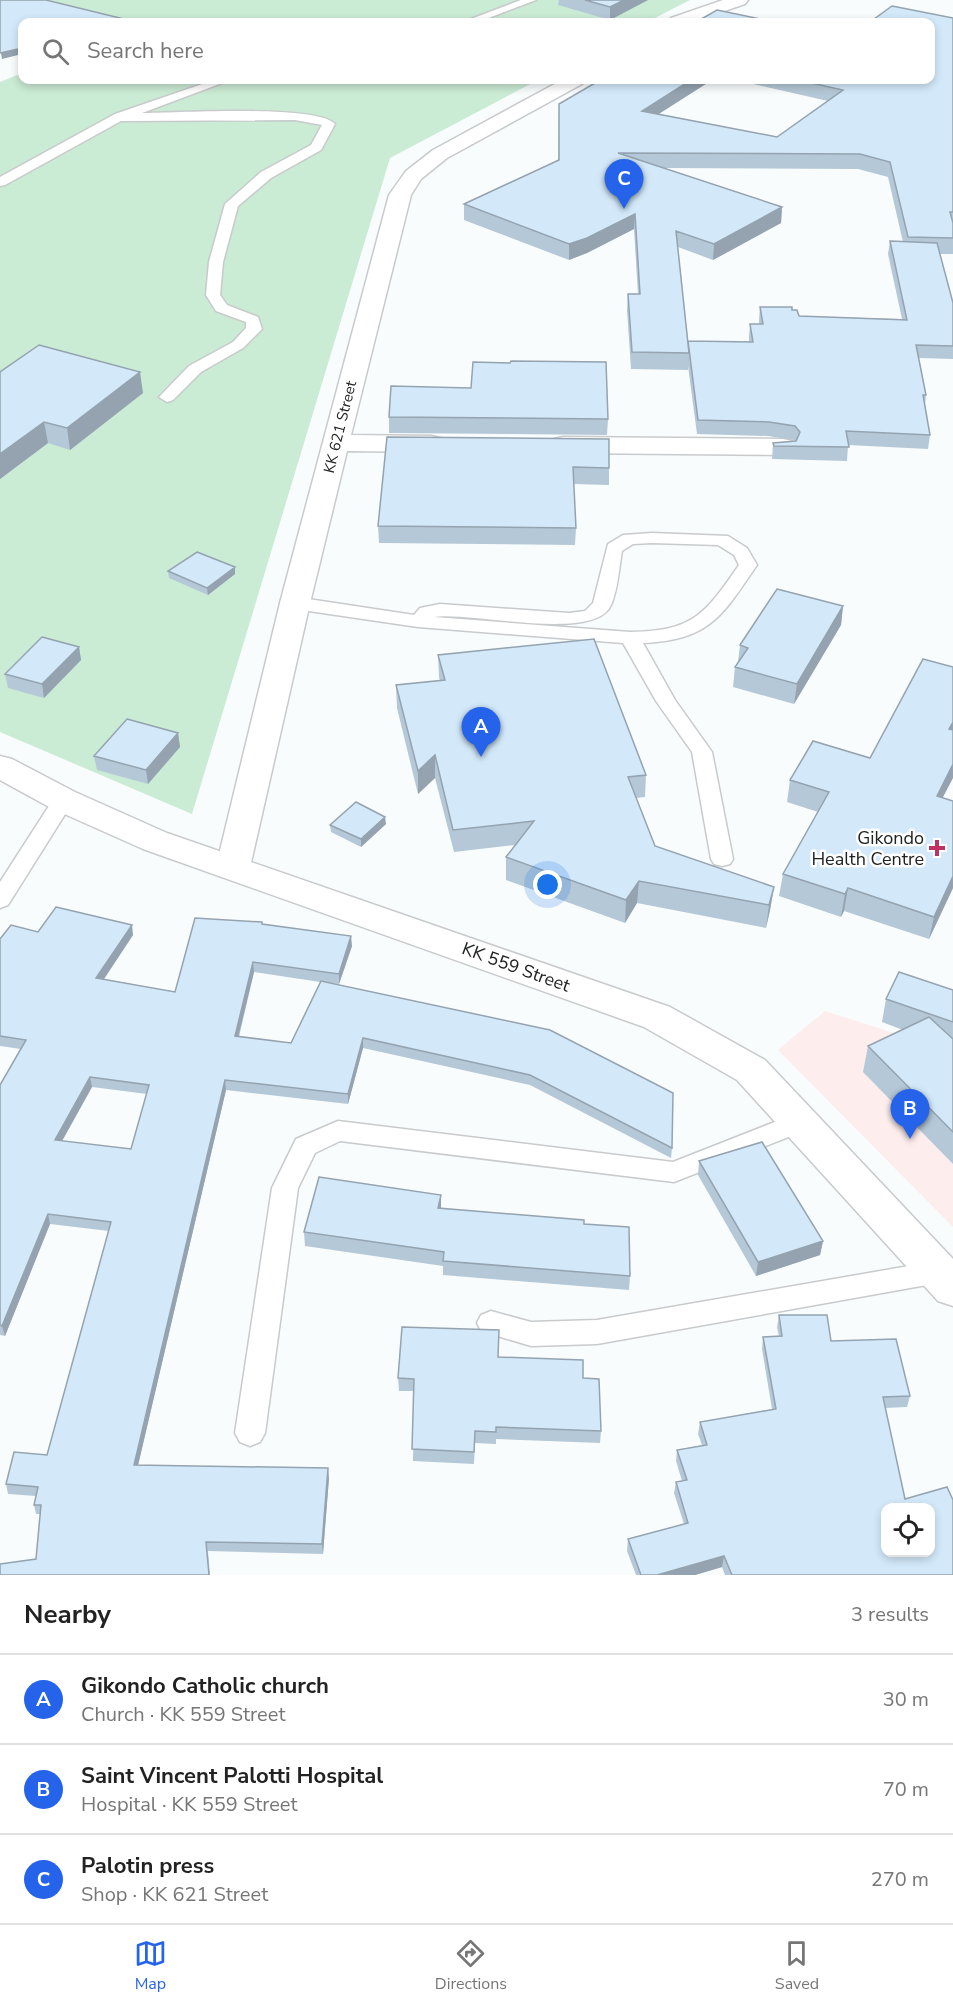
<!DOCTYPE html>
<meta charset="utf-8">
<style>
body{margin:0;font-family:"Nunito Sans",sans-serif;background:#f2f2f2;color:#222}
.controls{position:absolute;right:18px;bottom:18px;display:grid;overflow:hidden;border-radius:12px;box-shadow:0 3px 9px #0003}
.controls button{width:54px;height:54px;display:grid;place-items:center;padding:0;border:0;border-bottom:2px solid #e0e0e0;background:#fff;color:#222;font:30px sans-serif}
.you{position:absolute;left:548px;top:885px;width:21px;height:21px;margin:-15px;border:4px solid #fff;border-radius:50%;background:#1a73e8;box-shadow:0 0 0 9px #1a73e833}
.badge{display:grid;place-items:center;width:39px;height:39px;border-radius:50%;background:#2563eb;color:#fff;font-size:20px;font-weight:700}
.pin{position:absolute;translate:-50% -50px;filter:drop-shadow(0 2px 3px #0008)}
.pin::after{content:'';position:absolute;top:32px;width:21px;height:18px;background:inherit;clip-path:polygon(0 0,100% 0,50% 100%)}
.list{margin:0;padding:0;list-style:none}
h2{display:flex;justify-content:space-between;align-items:center;height:78px;margin:0;padding:0 24px;font-size:26px}
h2 small{font-size:20px;font-weight:400;color:#767676}
.list li{display:grid;grid-template-columns:39px 1fr auto;gap:18px;align-items:center;box-sizing:border-box;height:90px;padding:0 24px;border-top:2px solid #e0e0e0}
.list b{display:block;font-size:22px;white-space:nowrap}
.list p{margin:0;font-size:20px;white-space:nowrap;color:#767676}
.list em{font-size:20px;font-style:normal;color:#767676}
.icon{flex:none;width:33px;height:33px;fill:none;stroke:currentColor;stroke-width:2;stroke-linecap:round;stroke-linejoin:round}
.map{position:relative;flex:none;width:953px;height:1575px;overflow:hidden}
.search{position:absolute;background:#fff;box-shadow:0 3px 9px #0003;left:18px;right:18px;top:18px;height:66px;display:flex;align-items:center;gap:15px;box-sizing:border-box;padding:0 21px;border-radius:12px;color:#767676;font-size:22px}
.sheet{height:348px;background:#fff}
nav{display:flex;justify-content:space-around;align-items:center;box-sizing:border-box;height:84px;border-top:2px solid #e0e0e0;background:#fff;font-size:16px;color:#767676}
nav a{display:grid;justify-items:center;gap:3px}
nav .on{color:#2563eb}
.map>svg:first-child{display:block}
.medical{fill:#fdedec}
.green{fill:#caebd4}
.lines{fill:none;stroke-linecap:round;stroke-linejoin:round}
.lane-casing{stroke:#c8cacc;stroke-width:3}
.street-casing{stroke:#c8cacc;stroke-width:3}
.secondary-casing{stroke:#c8cacc;stroke-width:3}
.lane{fill:#fff;fill-rule:evenodd}
.street{fill:#fff;fill-rule:evenodd}
.secondary{fill:#fff;fill-rule:evenodd}
.wall{fill:#b5c8d7;fill-rule:evenodd}
.shaded-wall{fill:#94a3af}
.building{fill:#d3e9fa;stroke:#94a3af;stroke-width:1.5;fill-rule:evenodd}
.poi-dot{fill:#be3163;stroke:#fff;stroke-width:2}
.labels{text-anchor:middle;stroke-width:5;stroke-linejoin:round;paint-order:stroke}
.far-street-label{font-size:15px;fill:#202121;stroke:#fff}
.poi-label{font-size:18px;fill:#202121;stroke:#fff;text-anchor:end}
.street-label{font-size:18px;fill:#202121;stroke:#fff}
</style>
<div class="map">
<svg width="953" height="1575" viewBox="0 0 953 1575">
<rect width="100%" height="100%" fill="#f9fcfd"/>
<path class="medical" d="M825,1011l128,41v175l-175,-177z"/>
<path class="green" d="M49,0h641l-43,22h-518z
M22,73v7h516l-148,78 -198,656 -192,-82v-650z"/>
<g class="lines">
<g class="lane-casing">
<path id="lane" d="M521,0h15l-58,22h-15z
M214,80h16l-88,33c33,0 174,-9 193,11l-14,26 -50,28 -33,28 -15,56 -3,33 7,10 31,12 4,12 -19,19 -42,24 -28,28 -6,2 -8,-5 30,-31 44,-24 13,-14v-6l-30,-11 -10,-16 3,-33 16,-58 36,-32 50,-27 11,-20 -27,-5 -174,1 -116,64 -5,1v-9l115,-63z
M652,533l76,3 19,12 10,17c-35,51 -47,75 -114,78l32,57 37,52 21,107 -3,5 -8,2 -8,-2 -3,-5 -19,-107 -36,-51 -33,-58 -205,-16 -123,-18 -7,-2 -2,-4 2,-4 7,-2 119,18 6,-7 20,-4 129,9 16,-2 8,-8 15,-59 15,-9zM652,543l66,2 16,10 5,10c-34,49 -45,66 -109,67l-196,-15c36,-6 161,26 177,-12 7,-16 8,-37 11,-54l11,-7z
M63,793l7,2 4,5 -66,105 -8,3v-26l56,-87z
M800,1112l9,3 4,7 -4,7 -135,53 -334,-41 -25,12 -17,35 -33,245 -5,9 -10,4 -10,-4 -5,-9 37,-245 24,-49 42,-18 335,41z
M938,1261l10,3 4,8 -4,8 -10,3 -341,61 -66,2 -50,-15 -4,-8 4,-8 10,-4 40,11 66,-2z"/>
</g>
<g class="street-casing">
<path id="street" d="M723,0h25l-3,4 -53,18h-24l3,-4z
M562,80h22l-2,4 -135,74 -26,21 -10,16 -60,240 80,1 9,2 4,6 -4,6 -9,2 -84,-1 -37,152 -60,264 -5,8 -12,4 -12,-4 -5,-8 64,-264 109,-408 17,-24 27,-21z
M563,437l220,2 9,2 4,6 -4,6 -9,2 -220,-2 -9,-2 -4,-6 4,-6z"/>
</g>
<g class="secondary-casing">
<path id="secondary" d="M0,756l12,3 63,33 92,41 503,174 95,53 188,199v47l-15,-5 -201,-221 -93,-53 -501,-178 -92,-41 -51,-28z"/>
</g>
<use href="#lane" class="lane"/>
<use href="#street" class="street"/>
<use href="#secondary" class="secondary"/>
</g>
<path class="wall" d="M559,0h89l-38,20 -52,-15z
M953,18v236h-13l13,49v56l-34,-1 7,37 -1,10 5,30 -2,14 -80,-4 -1,16 -75,-2 1,-16 22,-2 -1,-1 -26,-4 -71,-2 -9,-68v4l-57,-1 -4,-59 1,-16h10l-4,-65 -47,24 -18,7 -105,-40v-16l94,-44 1,-56 41,-24h112l-53,34 118,23 51,-36 -93,-21h195zM663,168l195,1 30,8 15,65 -13,-1 -2,13 14,65 -103,-3 -7,-6 -32,-3 -1,13v4h-9l-1,13v5l-61,-1 -10,-94 35,13 68,-37 1,-16z
M0,372l143,21 -73,57 -22,-7 -48,36z
M389,417l219,2 -1,16 -218,-2z
M387,437l222,31v17l-36,-1 3,44 -1,17 -196,-2 -1,-17z
M235,567v7l-27,21 -39,-17 -1,-7z
M843,606l-2,19 -47,79 -61,-17 2,-20 3,-5 2,-17z
M79,647l2,13 -37,38 -36,-10 -3,-14z
M438,655l208,120 -1,22 -9,1 19,48 119,41 -4,23 -4,18 -129,-25 -12,20 -119,-43v-23l9,-12 -61,7 -19,-74 -17,16 -21,-86 -1,-23 44,-4 -1,-4z
M178,733l2,14 -32,37 -51,-14 -3,-14z
M790,780l153,17 10,91 -24,51 -85,-28 -3,6 -62,-21 4,-22 35,-62 -31,-10z
M386,824l-25,23 -30,-15 -1,-7z
M262,922v2l90,22 -13,38 -9,-1 220,47 122,118 -1,10 -141,-73 -167,-37 -15,56 -122,-14 -88,375 191,13 -6,76 -115,-3 2,24h-210l36,-16 4,-45h-4l-2,-9 2,-9 -28,-2 -2,-10 41,-29 62,-224 -59,-7 -45,112 -5,-1v-250l21,-36 -21,-3v-107l38,-7 95,3 -29,44 71,13zM254,972l66,10 -29,61 -52,-6zM92,1087l55,7 -16,55 -69,-8z
M953,990v174l-90,-92 5,-26 35,-16 -21,-8 4,-23z
M699,1161l124,80 -3,14 -64,21 -58,-101z
M441,1209l143,15 46,52 -1,14 -186,-15v-9l-138,-20 -1,-14z
M779,1315l52,26 79,55 -3,11 -22,1 20,91 48,76h-228l-3,-8 -27,8h-59l-9,-24 1,-12 56,-15 -10,-31 2,-11 6,-1 -6,-20 1,-11 25,-5 -4,-11 2,-12 72,-13 -10,-60 1,-12h16l-2,-10z
M499,1357l84,21 18,53 -1,12 -104,-4v5l-21,-1 -1,21 -61,-3 1,-70h-15l-1,-13z"/>
<path class="shaded-wall" d="M624,0h24l-38,20v-13z
M22,48v6l-20,5 -1,-6z
M691,80h21l-71,45 1,-14z
M782,207l-1,16 -68,37 1,-16z
M635,214l-1,15 -47,24 -18,7v-16z
M140,372l3,21 -73,57 -3,-22z
M44,422l4,21 -48,36v-25z
M235,567v7l-27,21 -1,-7z
M843,606l-2,19 -47,79 3,-20z
M79,647l2,13 -37,38 -2,-14z
M953,722v13l-4,-6z
M178,733l2,14 -32,37 -2,-14z
M435,755v23l-17,16v-23z
M953,764v14l-21,40 5,-22z
M385,817l1,7 -25,23v-8z
M953,876v12l-24,51 5,-22z
M639,881l-2,22 -12,20 1,-23z
M774,887l-4,23 -4,18 3,-23z
M848,888l-4,23 -3,6 4,-23z
M132,925l1,10 -35,53 -2,-10z
M351,936l1,10 -13,38v-10z
M253,962l1,10 -18,74 -1,-10z
M363,1038v10l-15,56v-10z
M90,1077l2,10 -35,63 -2,-10z
M225,1080l1,10 -90,384 -2,-9z
M441,1195v14l-3,-1z
M48,1214l2,10 -45,112 -3,-10z
M823,1241l-3,14 -64,21 2,-14z
M328,1468l1,10 -6,76 -1,-10z
M724,1556l-2,11 -27,8h-38z"/>
<path class="building" d="M0,0h46l86,21 -4,1h-106v26l-22,5z
M585,0h39l-14,7z
M892,6l61,12v194h-3l3,11v15l-45,-1 -18,-75 -30,-8 -242,-1 164,54 -68,37 -38,-13 13,122 -57,-1 -4,-58h12l-5,-80 -48,24 -18,6 -105,-40 95,-44v-56l41,-24h91l-49,31 135,26 66,-47 -45,-10h132v-58h-60z
M717,10l58,12h-79z
M890,241l47,2 16,60v43l-37,-1 10,50h-3l7,40 -84,-4 3,16 -75,-1 -1,-3 23,-2 4,-9 -5,-6 -26,-4 -71,-2 -10,-79 65,1 -3,-18h13l-3,-17h32v3h5l2,6 108,4z
M39,345l101,27 -73,56 -23,-6 -44,32v-82z
M511,361l95,1 2,57 -219,-2 2,-31 80,2 2,-26 37,1z
M387,437l222,2v29l-36,-1 3,61 -198,-2z
M197,552l38,15 -28,21 -39,-17z
M777,589l66,17 -46,78 -62,-17 13,-19 -8,-3z
M42,637l37,10 -37,37 -37,-10z
M594,639l52,136 -18,2 27,69 119,41 -5,18 -130,-24 -13,19 -120,-43 28,-36 -81,9 -18,-75 -17,16 -22,-86 49,-5 -7,-25z
M923,659l30,8v55l-4,7 4,1v34l-16,32 16,5v75l-19,41 -86,-29 -3,6 -62,-20 46,-82 -39,-12 23,-39 57,17z
M127,719l51,14 -32,37 -52,-14z
M356,802l29,15 -24,22 -31,-14z
M56,907l76,18 -36,53 79,14 20,-74 67,4v2l89,12 -12,38 -86,-12 -18,74 56,7 30,-62 229,49 123,63 -1,55 -142,-73 -167,-37 -15,56 -123,-14 -91,385 194,3 -6,76 -116,-2 3,33h-209v-11l36,-5 5,-54h-7l4,-18 -32,-3 8,-32 33,3 64,-233 -63,-8 -46,112 -2,-1v-240l26,-45 -26,-4v-97l11,-14 27,7zM90,1077l59,8 -18,64 -76,-9z
M899,972l54,18v32l-67,-23z
M929,1017l24,22v93l-85,-86z
M762,1142l61,99 -65,21 -59,-101z
M319,1177l122,18 -3,13 146,12v4l45,3 1,49 -187,-15 1,-9 -140,-20z
M779,1315h48l4,26 65,-2 14,57 -27,1 22,102 42,-12 6,13v75h-221l-8,-19 -67,19h-16l-13,-36 60,-16 -12,-41 11,-2 -10,-30 30,-5 -7,-23 76,-13 -13,-72 19,-1zM885,1508h45v44h-45z
M402,1327l97,3 -1,27 85,3v18l16,1 2,52 -105,-4v5l-21,-1 -1,21 -62,-3 2,-70 -16,-1z"/>
<path class="poi-dot" d="M934 839h6v6h6v6h-6v6h-6v-6h-6v-6h6z"/>
<g class="labels">
<g class="far-street-label">
<text transform="translate(340 427) rotate(-76)" y="5">KK 621 Street</text>
</g>
<g class="poi-label">
<text x="924" y="844">Gikondo<tspan x="924" dy="21">Health Centre</tspan></text>
</g>
<g class="street-label">
<text transform="translate(516 967) rotate(20)" y="6">KK 559 Street</text>
</g>
</g>
</svg>
<div class="controls">
<button><svg class="icon" aria-label="locate" viewBox="0 0 24 24"><circle cx="12" cy="12" r="6"/><path d="M12 2v4M12 18v4M2 12h4M18 12h4"/></svg></button>
</div>
<div class="you"></div>
<div class="pin badge" style="left:481px;top:757px">A</div>
<div class="pin badge" style="left:910px;top:1139px">B</div>
<div class="pin badge" style="left:624px;top:209px">C</div>
<div class="search"><svg class="icon" aria-label="search" viewBox="0 0 24 24"><circle cx="10" cy="10" r="6"/><path d="M15 15l6 6"/></svg>Search here</div>
</div>
<section class="sheet">
<h2>Nearby<small>3 results</small></h2>
<ul class="list">
<li><span class="badge">A</span><div><b>Gikondo Catholic church</b><p>Church · KK 559 Street</p></div><em>30 m</em></li>
<li><span class="badge">B</span><div><b>Saint Vincent Palotti Hospital</b><p>Hospital · KK 559 Street</p></div><em>70 m</em></li>
<li><span class="badge">C</span><div><b>Palotin press</b><p>Shop · KK 621 Street</p></div><em>270 m</em></li>
</ul>
</section>
<nav>
<a class="on"><svg class="icon" aria-label="map" viewBox="0 0 24 24"><path d="M3 6l6-2 6 2 6-2v14l-6 2-6-2-6 2zM9 4v14M15 6v14"/></svg>Map</a>
<a><svg class="icon" aria-label="directions" viewBox="0 0 24 24"><path d="M12 3l9 9-9 9-9-9zM9 14v-3h6M13 9l2 2-2 2"/></svg>Directions</a>
<a><svg class="icon" aria-label="saved" viewBox="0 0 24 24"><path d="M7 4h10v16l-5-4-5 4z"/></svg>Saved</a>
</nav>
